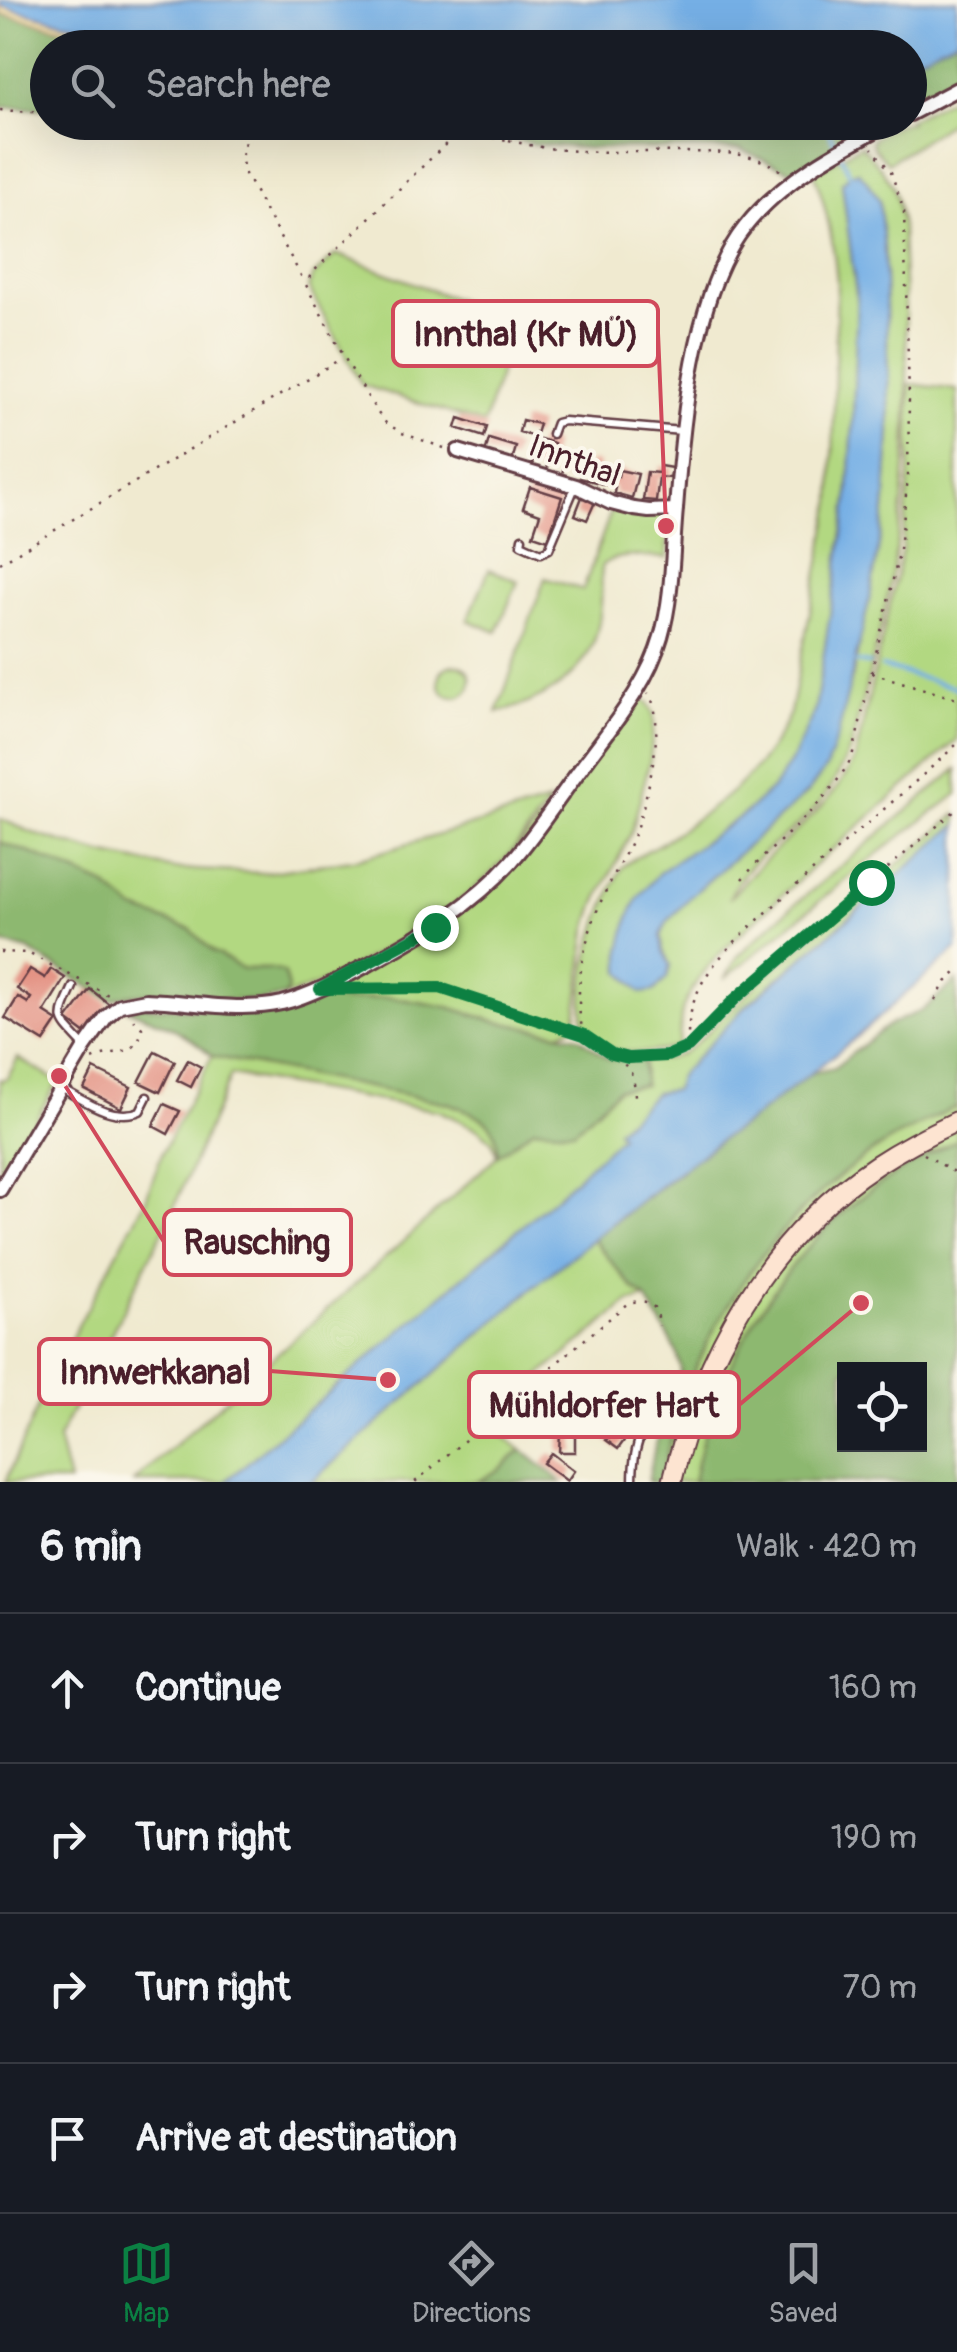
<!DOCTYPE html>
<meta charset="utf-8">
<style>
body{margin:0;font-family:Pangolin,sans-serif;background:#242831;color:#f1f3f6}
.controls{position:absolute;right:30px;bottom:30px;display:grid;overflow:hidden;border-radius:0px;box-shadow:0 10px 40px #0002}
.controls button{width:90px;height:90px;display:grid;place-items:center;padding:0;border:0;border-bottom:2px solid #363941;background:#171b24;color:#f1f3f6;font:50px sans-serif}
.stop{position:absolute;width:30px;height:30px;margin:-22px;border:8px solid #0b8043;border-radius:50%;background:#fff}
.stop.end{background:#0b8043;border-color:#fff;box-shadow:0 2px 10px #0008}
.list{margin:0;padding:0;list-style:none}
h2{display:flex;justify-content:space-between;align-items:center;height:130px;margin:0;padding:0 40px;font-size:42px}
h2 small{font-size:32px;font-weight:400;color:#9ea1a6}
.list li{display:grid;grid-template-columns:65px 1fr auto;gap:30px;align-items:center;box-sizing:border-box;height:150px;padding:0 40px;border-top:2px solid #363941}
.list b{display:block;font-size:38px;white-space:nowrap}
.list em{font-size:32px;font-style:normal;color:#9ea1a6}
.icon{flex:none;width:55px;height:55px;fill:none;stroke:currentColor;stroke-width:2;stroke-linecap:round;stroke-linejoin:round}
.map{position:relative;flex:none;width:957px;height:1482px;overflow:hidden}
.search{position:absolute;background:#171b24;box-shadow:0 10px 40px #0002;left:30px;right:30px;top:30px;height:110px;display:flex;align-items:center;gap:25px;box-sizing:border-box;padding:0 35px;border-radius:55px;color:#9ea1a6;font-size:38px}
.sheet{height:730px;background:#171b24}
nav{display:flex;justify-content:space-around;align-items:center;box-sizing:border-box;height:140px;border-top:2px solid #363941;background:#171b24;font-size:28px;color:#9ea1a6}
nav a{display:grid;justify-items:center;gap:5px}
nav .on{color:#0b8043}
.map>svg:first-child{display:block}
.green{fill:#b2d881;stroke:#7e7c56;stroke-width:2.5;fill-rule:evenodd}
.forest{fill:#8db86f;stroke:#6c6c4d;stroke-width:2.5;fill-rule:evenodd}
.sand{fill:#eeda9e;stroke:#9c7c64;stroke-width:2.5}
.water{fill:#75afe5;stroke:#606788;stroke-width:2.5}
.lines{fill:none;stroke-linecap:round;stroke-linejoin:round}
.stream{stroke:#75afe5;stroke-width:4}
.building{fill:#e49384}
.service-casing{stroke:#633d44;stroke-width:11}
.minor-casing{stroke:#633d44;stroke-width:18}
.secondary-casing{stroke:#633d44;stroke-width:22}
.path{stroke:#633d44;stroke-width:2.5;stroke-dasharray:2.5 8;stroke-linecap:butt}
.service{stroke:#fff;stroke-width:6}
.minor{stroke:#fff;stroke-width:12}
.secondary{stroke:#fde4d1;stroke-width:18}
.route{stroke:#0b8043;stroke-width:12}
.labels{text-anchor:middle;stroke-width:8;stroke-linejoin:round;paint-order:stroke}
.street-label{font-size:32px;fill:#4a1f2b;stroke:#fbf7ec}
.leader{fill:none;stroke:#d1495b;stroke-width:4}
.callout-dot{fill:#d1495b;stroke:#fbf7ec;stroke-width:4}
.callout{fill:#fbf7ec;stroke:#d1495b;stroke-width:4}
.callout-label{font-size:35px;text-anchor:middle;font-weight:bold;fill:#4a1f2b}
</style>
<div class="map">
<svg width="957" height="1482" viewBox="0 0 957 1482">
<rect width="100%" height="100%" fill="#fbf7ec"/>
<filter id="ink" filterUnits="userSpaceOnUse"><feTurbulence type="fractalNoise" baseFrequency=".01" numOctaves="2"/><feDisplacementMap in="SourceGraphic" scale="20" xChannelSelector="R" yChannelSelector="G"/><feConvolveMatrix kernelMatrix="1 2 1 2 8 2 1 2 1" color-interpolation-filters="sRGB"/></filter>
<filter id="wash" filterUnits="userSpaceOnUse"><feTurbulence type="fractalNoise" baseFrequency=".0048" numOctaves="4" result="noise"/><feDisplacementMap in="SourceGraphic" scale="40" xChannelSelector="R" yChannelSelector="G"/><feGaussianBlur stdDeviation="2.25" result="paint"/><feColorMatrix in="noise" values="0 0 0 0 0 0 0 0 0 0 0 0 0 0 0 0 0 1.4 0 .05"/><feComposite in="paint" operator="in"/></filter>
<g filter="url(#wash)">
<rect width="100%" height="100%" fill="#f0ead0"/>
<path class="green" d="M957,95v23l-69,45 -15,-16 -1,-7c9,-8 25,-17 38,-18v-3z
M861,145c29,33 36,39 41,84 3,92 10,185 0,277 -8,81 -32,161 -51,241 -9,21 -20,44 -36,61 -30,33 -68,47 -86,91 13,-15 27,-31 43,-46 35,-33 59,-49 83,-94l47,-209 7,-71 1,-95 47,6v350c-65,58 -132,114 -195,174 -28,26 -60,52 -76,87 -8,15 -4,29 -8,44 -11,6 -20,6 -32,7 -29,1 -38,-1 -60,-20 -12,-42 9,-105 26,-143 3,-6 6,-15 10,-21 6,-8 29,-19 39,-25 56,-38 101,-66 129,-130l42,-212 5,-219c-3,-38 -10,-73 -23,-109zM842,183l37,17 5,46 6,186 -5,79 -32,164 -45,117 -117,104 -24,26 -6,13 2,16 7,14 -35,22 -14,-16v-21l38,-77 88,-61 26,-24 21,-32 21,-46 33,-209 5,-75 4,-126z
M336,254l180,68 -32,102 -122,-39 -54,-98 5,-11z
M613,506l55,10 -1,42c-22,-1 -46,-6 -65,7 -1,24 1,50 -7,73 -14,42 -57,66 -98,74l48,-134 38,12z
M489,569l29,12 -21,51 -29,-12z
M439 681a16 16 0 1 1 32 0a16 16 0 1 1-32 0Z
M639,698l8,4 6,11 1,10 -4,37 -18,71 -37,74 -8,25 -12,96 -15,7 -62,-11 -50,-15 -59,-10 -43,4 -13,-3 -8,-8 147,-85z
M957,769v25l-5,4 -77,58 -151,123 14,-23 36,-34z
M549,802c-15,21 -30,43 -48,61 -39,42 -88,71 -138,98 -26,14 -50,28 -78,35l-14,-27h-28l-31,-18 -22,-22 -55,-19 -31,-25 -68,-30 -36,-13v-23l38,16 64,19 73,15 89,4 94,-14z
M957,814v11l-214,183 -69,82 -56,41 4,5 -65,60 -332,286h-91c120,-110 244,-215 363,-326l-5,-15 -14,-12 -39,-18 -208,-36 -63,146 -110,218 11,43h-64l45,-104 96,-179 16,-46 50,-97 236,47c28,11 53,15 50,51l36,-26 40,3 44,-42 26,-4 -1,-24c21,-1 34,-2 51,-16l69,-66z
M18,1058l40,24 -58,97v-100l4,1 4,-3z
M957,1106v34c-66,33 -116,70 -164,127 -14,17 -29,36 -40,56 -7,14 -13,29 -20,42 -18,39 -32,75 -40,117h-32c24,-129 95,-247 202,-324 29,-21 62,-36 94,-52z
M593,1239l39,48 14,11 -18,5 -137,113 -5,7 36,27 -22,19 -23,13h-166l219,-192z"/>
<path class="forest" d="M0,14l97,22 52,-1 76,12 -177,1 -1,61 -47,-2z
M957,38v48l-47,24v-49z
M475,123h408l-86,47 -7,1 -50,-22 -156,-1 -50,-4 -22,-5z
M0,842l36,13 68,30 31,25 55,19 22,22 31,18h28l13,3 4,17 -3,7c-57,16 -121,-15 -174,4l-83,-50 -28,-7z
M957,980v126c-32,16 -65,31 -94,52 -107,77 -178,195 -202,324h-13l7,-36 23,-57 3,-20 -5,-19 -30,-52 -14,-11 -39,-48 130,-101 25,-16 63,-49 23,-5 54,-43 35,-15z
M325,990l9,8 12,3 43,-4 59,10 50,15 81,15 30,22 34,2 1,24 -26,4 -44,42 -40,-3 -37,28c4,-37 -20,-41 -49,-53l-236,-47c-27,-25 -50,-34 -84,-46l9,-4 120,6z
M957,1140v342h-264c19,-103 74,-203 153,-272 33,-29 72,-50 111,-70zM844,1370h76v74h-76z
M522,1450l40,32h-85l23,-13z"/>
<path class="sand" d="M0,6l65,16 84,13 -52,1 -97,-22z"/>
<path class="water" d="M0,0h957v38l-47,23v-13l-685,-1 -160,-25 -65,-16z
M858,171l10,11 11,18 5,46 6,186 -5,79 -15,86 -32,138 -12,33 -18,24 -117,104 -24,26 -6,14 2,15 7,14 -3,13 -13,13 -13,2 -20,-22v-21l8,-33 9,-19 21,-25 88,-61 26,-24 21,-32 21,-46 33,-209 5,-75 4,-126 -15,-117 8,-9z
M957,825v124l-104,91 -105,82 -25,16 -88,67 -105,85 -219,192h-86l332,-286 64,-60 -4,-6 38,-37 19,-3 5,-14 65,-68z"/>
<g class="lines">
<path class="stream" d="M824,122l13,26
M841,156l9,18
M856,662l13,2
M882,667l75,21"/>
</g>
<g id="blocks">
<path class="building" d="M459,418l28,9 -3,10 -28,-9z
M522,420l17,4 -4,13 -16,-5z
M489,439l27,8 -4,14 -27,-8z
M540,439l14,4 -8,29 -15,-5z
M591,461l8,2 -2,8 21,6 1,-7 19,4 -6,24 -18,-5 1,-6 -35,-9 -1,4 -18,-5 4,-14 23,6z
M660,466l12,2 -2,10 -11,-1 -3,24 -13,-1 4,-28 12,1z
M530,487l32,10 -14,43 -15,-5 7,-21 -17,-6z
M582,497l13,5 -8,18 -12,-5z
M30,969l15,9 6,-9 14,9 -21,34 14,9 -14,21 -39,-24 13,-21 10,6 3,-5 -14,-9z
M90,989l19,15 -23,30 -19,-14z
M155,1051l20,10 -15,31 -21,-10z
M188,1060l13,7 -10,20 -14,-7z
M94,1069l37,18 -10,21 -37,-19z
M164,1104l16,7 -12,23 -15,-8z
M627,1397l18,13 -21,27 2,1 -8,11 -12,-9 9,-11 -8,-6z
M560,1432h15v20h-16z
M551,1453l23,18 -7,10 -24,-18z"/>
</g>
</g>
<g filter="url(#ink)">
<use href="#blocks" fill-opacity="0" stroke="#633d44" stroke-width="2.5"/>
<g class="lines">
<g class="service-casing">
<path id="service" d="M552,434l4,-11 8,-2 118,10
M522,538l-1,6 20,9 8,-4 26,-62
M73,987c-16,35 -15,31 11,59
M61,1088c24,13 52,34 79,23l7,-14
M633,1482c0,-23 3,-40 14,-60"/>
</g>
<g class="minor-casing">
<path id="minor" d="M910,114l47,-25
M458,451l118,35 35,17 23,6 15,2 27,-1
M0,1190l85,-143 21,-30 14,-12 26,-5c45,1 91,13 136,3 31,-8 61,-25 89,-40 51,-28 101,-57 140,-101 28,-32 51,-69 77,-103 28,-38 60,-76 73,-122 12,-41 11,-86 15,-128 6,-82 17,-217 69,-282 37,-47 95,-78 147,-105"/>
</g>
<g class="secondary-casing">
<path id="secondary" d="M672,1482c30,-125 94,-244 204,-317 26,-17 53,-31 81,-44"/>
</g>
<path class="path" d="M0,110l48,3
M250,122l-9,35 4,17 60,109
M468,122l34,15
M509,140c55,16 115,11 172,12 37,1 72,-3 104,22
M444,448l-42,-15 -16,-10 -9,-11 -33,-55 -38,-72 5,-11 140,-135 20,-5 36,6
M0,563l342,-205
M872,673l85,26
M742,879c37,-41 84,-73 110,-122l48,-208 8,-72 1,-80 -5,-186 -13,-39 -19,-24
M0,952l28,1 84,44
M351,989l89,-1 144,47 25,18
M935,1000l11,-18 11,-10
M584,1035c-12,-40 -1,-91 15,-129 11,-27 28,-51 37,-77 11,-31 32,-109 12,-136
M688,1044c-1,-26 6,-51 21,-72 18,-26 46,-49 70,-71 58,-53 120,-103 178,-157
M612,1055c26,5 53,6 76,-8l47,-48 222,-190
M616,1058c17,12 18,18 19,38
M93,1059c21,-12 44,2 49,-31l-12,-12
M924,1154l33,20
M415,1482l213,-179c21,-5 30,1 31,23"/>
<use href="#service" class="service"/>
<use href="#minor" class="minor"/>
<use href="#secondary" class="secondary"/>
</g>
</g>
<g class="lines" filter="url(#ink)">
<path class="route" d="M435,927l-115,62 120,-1 144,47 28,19 16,4 39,-2 21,-9 47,-48 136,-117"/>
</g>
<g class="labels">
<g class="street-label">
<text transform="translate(575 460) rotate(20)" y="11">Innthal</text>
</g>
</g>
<path class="leader" d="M666 526L658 333M59 1076L164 1242M388 1380L270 1371M861 1303L739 1405"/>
<g class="callout-dot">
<circle cx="666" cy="526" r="10"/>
<circle cx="59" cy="1076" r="10"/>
<circle cx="388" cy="1380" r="10"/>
<circle cx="861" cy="1303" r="10"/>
</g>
<g class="callout">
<rect x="393" y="301" width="265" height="65" rx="10"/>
<rect x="164" y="1210" width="187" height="65" rx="10"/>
<rect x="39" y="1339" width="231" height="65" rx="10"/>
<rect x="469" y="1372" width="270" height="65" rx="10"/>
</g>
<g class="callout-label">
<text x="526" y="346">Innthal (Kr MÜ)</text>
<text x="257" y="1254">Rausching</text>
<text x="155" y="1384">Innwerkkanal</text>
<text x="604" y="1417">Mühldorfer Hart</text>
</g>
</svg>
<div class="controls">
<button><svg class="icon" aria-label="locate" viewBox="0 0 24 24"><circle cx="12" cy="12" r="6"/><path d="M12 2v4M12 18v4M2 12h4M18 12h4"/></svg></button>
</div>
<div class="stop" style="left:871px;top:882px"></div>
<div class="stop end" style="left:435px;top:927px"></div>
<div class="search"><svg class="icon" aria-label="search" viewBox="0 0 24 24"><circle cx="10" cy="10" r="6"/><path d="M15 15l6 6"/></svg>Search here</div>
</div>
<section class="sheet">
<h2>6 min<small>Walk · 420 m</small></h2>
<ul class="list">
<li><svg class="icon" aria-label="ahead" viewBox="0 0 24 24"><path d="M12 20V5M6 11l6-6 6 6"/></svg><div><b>Continue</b></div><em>160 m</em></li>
<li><svg class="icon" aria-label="right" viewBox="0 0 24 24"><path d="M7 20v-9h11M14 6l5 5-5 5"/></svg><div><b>Turn right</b></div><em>190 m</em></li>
<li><svg class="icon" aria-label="right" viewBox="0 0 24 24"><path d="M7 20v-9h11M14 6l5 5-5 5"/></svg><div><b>Turn right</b></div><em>70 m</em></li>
<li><svg class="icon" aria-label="arrive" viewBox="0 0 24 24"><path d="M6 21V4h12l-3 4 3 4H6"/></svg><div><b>Arrive at destination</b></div></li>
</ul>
</section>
<nav>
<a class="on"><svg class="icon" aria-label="map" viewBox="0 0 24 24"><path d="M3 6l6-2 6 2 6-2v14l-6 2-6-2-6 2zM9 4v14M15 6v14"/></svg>Map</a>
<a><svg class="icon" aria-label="directions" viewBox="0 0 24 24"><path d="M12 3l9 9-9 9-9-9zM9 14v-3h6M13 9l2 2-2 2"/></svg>Directions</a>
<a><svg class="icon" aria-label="saved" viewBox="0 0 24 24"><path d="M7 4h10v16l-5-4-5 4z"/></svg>Saved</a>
</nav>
